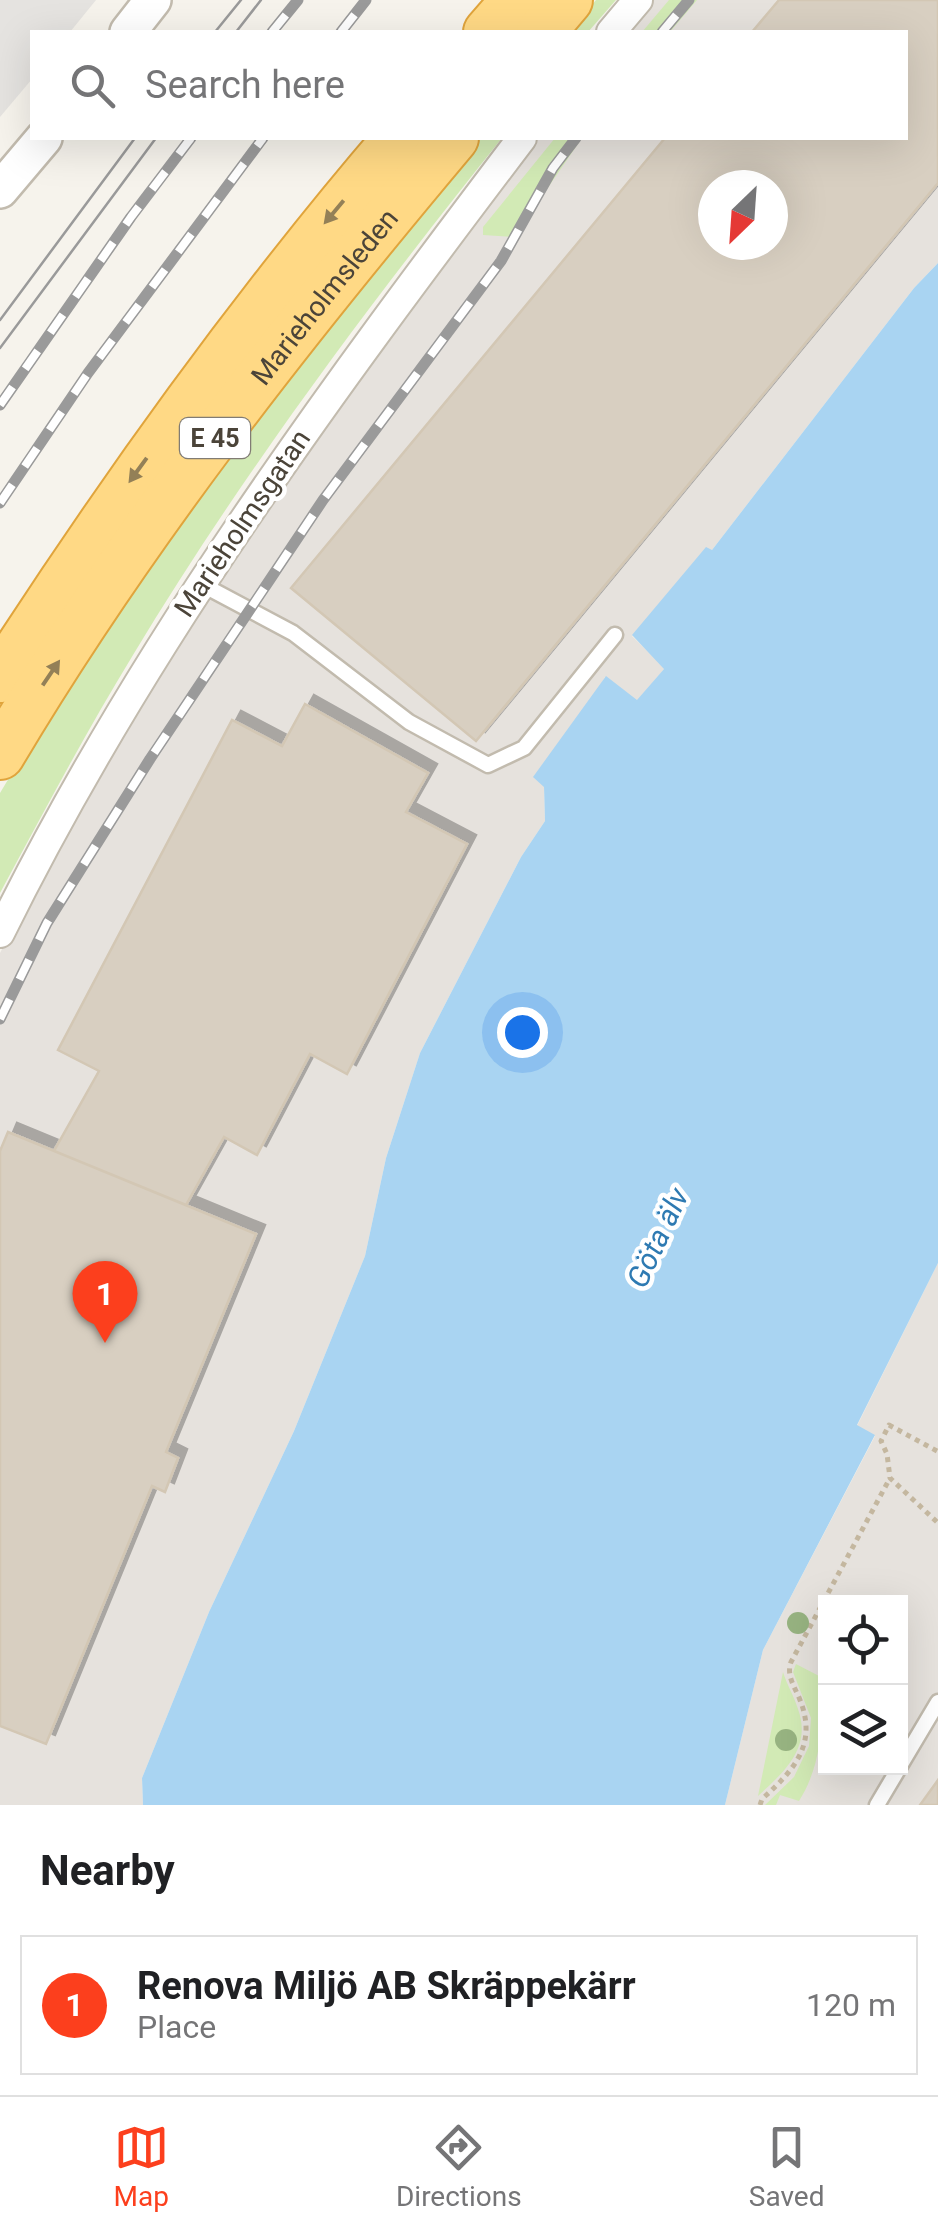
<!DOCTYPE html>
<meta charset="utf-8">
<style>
body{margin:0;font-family:Roboto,sans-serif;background:#f2f2f2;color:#202124}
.controls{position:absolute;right:30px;bottom:30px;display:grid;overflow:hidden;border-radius:0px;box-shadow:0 10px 40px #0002}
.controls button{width:90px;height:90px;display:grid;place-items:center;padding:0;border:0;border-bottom:2px solid #e0e0e0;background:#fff;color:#202124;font:50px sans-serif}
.compass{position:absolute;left:698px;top:170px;width:90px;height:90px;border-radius:50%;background:#fff;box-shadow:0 10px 40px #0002;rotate:205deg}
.you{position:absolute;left:522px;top:1032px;width:35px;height:35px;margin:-25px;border:8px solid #fff;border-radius:50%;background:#1a73e8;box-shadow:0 0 0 15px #1a73e833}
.badge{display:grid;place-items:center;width:65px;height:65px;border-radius:50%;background:#fc3f1d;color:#fff;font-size:32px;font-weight:700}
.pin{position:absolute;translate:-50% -82px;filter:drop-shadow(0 2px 5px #0008)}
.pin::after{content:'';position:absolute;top:52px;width:35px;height:30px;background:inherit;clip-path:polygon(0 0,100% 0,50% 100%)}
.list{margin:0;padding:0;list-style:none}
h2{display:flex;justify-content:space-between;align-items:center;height:130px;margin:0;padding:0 40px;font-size:42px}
h2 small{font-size:32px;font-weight:400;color:#757577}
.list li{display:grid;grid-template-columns:65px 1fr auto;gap:30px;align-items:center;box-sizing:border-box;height:140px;margin:0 20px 20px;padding:0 20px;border:2px solid #e0e0e0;border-radius:0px}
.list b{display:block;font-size:38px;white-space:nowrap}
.list p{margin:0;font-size:32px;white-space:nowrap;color:#757577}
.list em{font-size:32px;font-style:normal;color:#757577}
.icon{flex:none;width:55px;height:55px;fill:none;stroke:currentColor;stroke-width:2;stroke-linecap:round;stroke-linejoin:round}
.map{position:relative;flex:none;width:938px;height:1805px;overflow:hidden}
.search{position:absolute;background:#fff;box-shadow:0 10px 40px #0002;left:30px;right:30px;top:30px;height:110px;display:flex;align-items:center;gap:25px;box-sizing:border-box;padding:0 35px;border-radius:0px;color:#757577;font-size:38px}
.sheet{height:290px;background:#fff}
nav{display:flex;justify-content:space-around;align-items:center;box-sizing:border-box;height:140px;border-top:2px solid #e0e0e0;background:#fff;font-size:28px;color:#757577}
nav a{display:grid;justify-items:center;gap:5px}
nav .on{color:#fc3f1d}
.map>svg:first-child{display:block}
.industrial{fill:#e6e2dd;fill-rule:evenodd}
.green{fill:#d2eab5}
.parking{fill:#e5e3e0}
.water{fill:#a9d4f2}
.building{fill:#d8cfc1;stroke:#d3c7b4;stroke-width:2.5;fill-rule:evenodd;filter:url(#shadow)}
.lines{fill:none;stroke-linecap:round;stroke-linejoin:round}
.service-casing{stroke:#c2bbae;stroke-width:19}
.minor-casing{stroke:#c2bbae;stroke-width:32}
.tertiary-casing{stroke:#c2bbae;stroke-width:40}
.trunk-casing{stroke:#e0a43c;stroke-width:52}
.path{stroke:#c4b79f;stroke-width:5;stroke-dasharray:5 5;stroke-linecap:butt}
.service{stroke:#fff;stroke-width:14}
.minor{stroke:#fff;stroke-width:28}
.tertiary{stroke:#fff;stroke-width:35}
.trunk{stroke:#ffd985;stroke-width:48}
.tram{stroke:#9a9a9a;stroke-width:2.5}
.rail-casing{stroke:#9a9a9a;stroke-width:11}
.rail{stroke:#fff;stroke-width:8;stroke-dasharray:22;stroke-linecap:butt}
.tree{fill:#97b381}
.oneway{fill:#938057}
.labels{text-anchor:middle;stroke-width:9;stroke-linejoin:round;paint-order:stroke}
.shield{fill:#fff;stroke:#817c74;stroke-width:2.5}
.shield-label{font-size:25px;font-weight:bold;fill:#4b4439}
.street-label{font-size:28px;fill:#4b4439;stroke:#fff}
.water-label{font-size:30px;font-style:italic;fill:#2e7ab2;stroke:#fff}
</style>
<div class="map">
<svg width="938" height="1805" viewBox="0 0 938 1805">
<defs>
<filter id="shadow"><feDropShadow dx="9" dy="-9" stdDeviation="0" flood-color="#0004"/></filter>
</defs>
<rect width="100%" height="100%" fill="#f6f3ec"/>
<path class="industrial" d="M650,0h288v263l-24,25 -202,262 -80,86 33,32 -28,33 -32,-24 -61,110 1,34 -24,36 -101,196 -34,105 -21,98 -71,175 -85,181 -67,166 1,27h-143v-852l87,-168 200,-315 247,-332h372v-106h-284zM713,185h60v60h-60z
M938,1263v542h-213l38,-155 112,-214 -18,-10zM826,1602h74v166h-74z"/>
<path class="green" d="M596,0h20l-28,32h-19z
M669,0h28l-27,32h-28z
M478,138h24c-132,165 -260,336 -369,517 -47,77 -90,158 -133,238v-100l12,-20 111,-170 127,-180z
M555,138h27l-68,99 -31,-2v-8z
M796,1664l25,13c2,43 2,86 -22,124l-19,-6 -4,10h-11l29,-28 15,-31 2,-28 -18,-46z
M783,1672c4,13 11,24 15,37 14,39 -14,63 -40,87z"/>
<path class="parking" d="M0,0h96l-26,32h-38v47l-32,38z"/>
<path class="water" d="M938,263v1000l-81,162 18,10 -112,215 -38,155h-582l-1,-27 67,-166 85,-181 71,-175 21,-98 34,-105 101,-196 24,-36 -1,-34 -11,-10 73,-101 31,24 27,-31 -32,-34 74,-88 6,3 202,-262z"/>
<path class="building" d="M779,0h159v183l-462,558 -185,-153 374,-450h241v-106h-154zM713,185h60v60h-60z
M305,704l123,69 -22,39 61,32 -120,230 -37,-20 -53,101 -33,-18 -38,68 -132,-54 45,-80 -41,-21 174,-330 50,26z
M8,1132l248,102 -90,218 12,6 -13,34 -13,-6 -106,258 -46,-18v-575z
M938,1780v25h-18z"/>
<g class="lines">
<g class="service-casing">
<path id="service" d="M201,584l92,49 116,89 79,43 36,-17 91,-113
M900,1766l38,-64
M877,1805l22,-37"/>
</g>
<g class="minor-casing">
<path id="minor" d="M611,32l27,-32
M0,933c141,-286 330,-542 522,-795"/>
</g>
<g class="tertiary-casing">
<path id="tertiary" d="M128,32l25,-32
M0,190l44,-52"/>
</g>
<g class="trunk-casing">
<g id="trunk">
<path d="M488,32l28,-32"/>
<path d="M541,32l27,-32"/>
<path d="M0,678c122,-189 252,-370 398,-540"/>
<path id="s1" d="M0,755c130,-219 290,-422 454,-617"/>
</g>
</g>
<path class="path" d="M937,1451l-48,-26 -8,16 6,13 3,24 48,45
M760,1805l2,-6c31,-28 56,-54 38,-99 -5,-13 -14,-24 -9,-38l99,-184"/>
<use href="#service" class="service"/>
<use href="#minor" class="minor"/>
<use href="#tertiary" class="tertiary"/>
<use href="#trunk" class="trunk"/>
<path class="tram" d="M215,32l26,-32
M236,32l25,-32
M0,320l135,-182
M0,348l156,-210"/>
<g class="rail-casing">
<path id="rail" d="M272,32l26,-32
M341,32l25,-32
M662,32l27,-32
M0,405l131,-188 60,-79
M0,503l88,-130 175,-235
M0,1019l47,-96 103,-164 173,-259 178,-239 52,-93 23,-30"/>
</g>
<use href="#rail" class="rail"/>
</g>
<g class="tree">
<circle cx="798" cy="1623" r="11"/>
<circle cx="786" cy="1740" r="11"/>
</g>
<defs><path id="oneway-solid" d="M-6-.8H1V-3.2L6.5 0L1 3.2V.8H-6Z" transform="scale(2.5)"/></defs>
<g class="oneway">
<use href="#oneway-solid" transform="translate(334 212) rotate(130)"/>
<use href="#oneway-solid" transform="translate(138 470) rotate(126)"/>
<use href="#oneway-solid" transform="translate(51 673) rotate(-56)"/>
</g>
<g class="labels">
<rect class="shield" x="180" y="418" width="70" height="40" rx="8"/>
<g class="shield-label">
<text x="215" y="447">E 45</text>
</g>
<g class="street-label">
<text dy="10" stroke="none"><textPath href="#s1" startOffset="562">Marieholmsleden</textPath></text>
<text transform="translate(242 523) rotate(-56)" y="10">Marieholmsgatan</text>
</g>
<g class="water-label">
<text transform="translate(658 1238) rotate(-65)" y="10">Göta älv</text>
</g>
</g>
</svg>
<div class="controls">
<button><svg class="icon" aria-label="locate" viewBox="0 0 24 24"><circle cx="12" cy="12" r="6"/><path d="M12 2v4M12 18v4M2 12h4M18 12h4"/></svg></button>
<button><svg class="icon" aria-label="layers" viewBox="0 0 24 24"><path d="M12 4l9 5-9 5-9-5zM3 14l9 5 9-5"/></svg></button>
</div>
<svg class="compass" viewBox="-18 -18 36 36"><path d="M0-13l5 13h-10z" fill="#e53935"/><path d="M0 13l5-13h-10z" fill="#757577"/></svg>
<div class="you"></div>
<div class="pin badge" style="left:105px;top:1343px">1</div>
<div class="search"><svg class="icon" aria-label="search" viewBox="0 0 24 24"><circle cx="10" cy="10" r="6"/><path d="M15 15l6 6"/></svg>Search here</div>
</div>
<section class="sheet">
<h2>Nearby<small></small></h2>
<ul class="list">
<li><span class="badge">1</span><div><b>Renova Miljö AB Skräppekärr</b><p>Place</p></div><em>120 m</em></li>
</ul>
</section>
<nav>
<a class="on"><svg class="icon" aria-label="map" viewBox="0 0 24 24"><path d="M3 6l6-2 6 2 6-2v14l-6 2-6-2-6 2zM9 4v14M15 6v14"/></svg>Map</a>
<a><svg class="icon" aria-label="directions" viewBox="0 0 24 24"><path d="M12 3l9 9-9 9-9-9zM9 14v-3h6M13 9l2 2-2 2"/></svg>Directions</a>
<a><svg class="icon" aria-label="saved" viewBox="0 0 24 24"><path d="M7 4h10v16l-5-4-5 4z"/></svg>Saved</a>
</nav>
